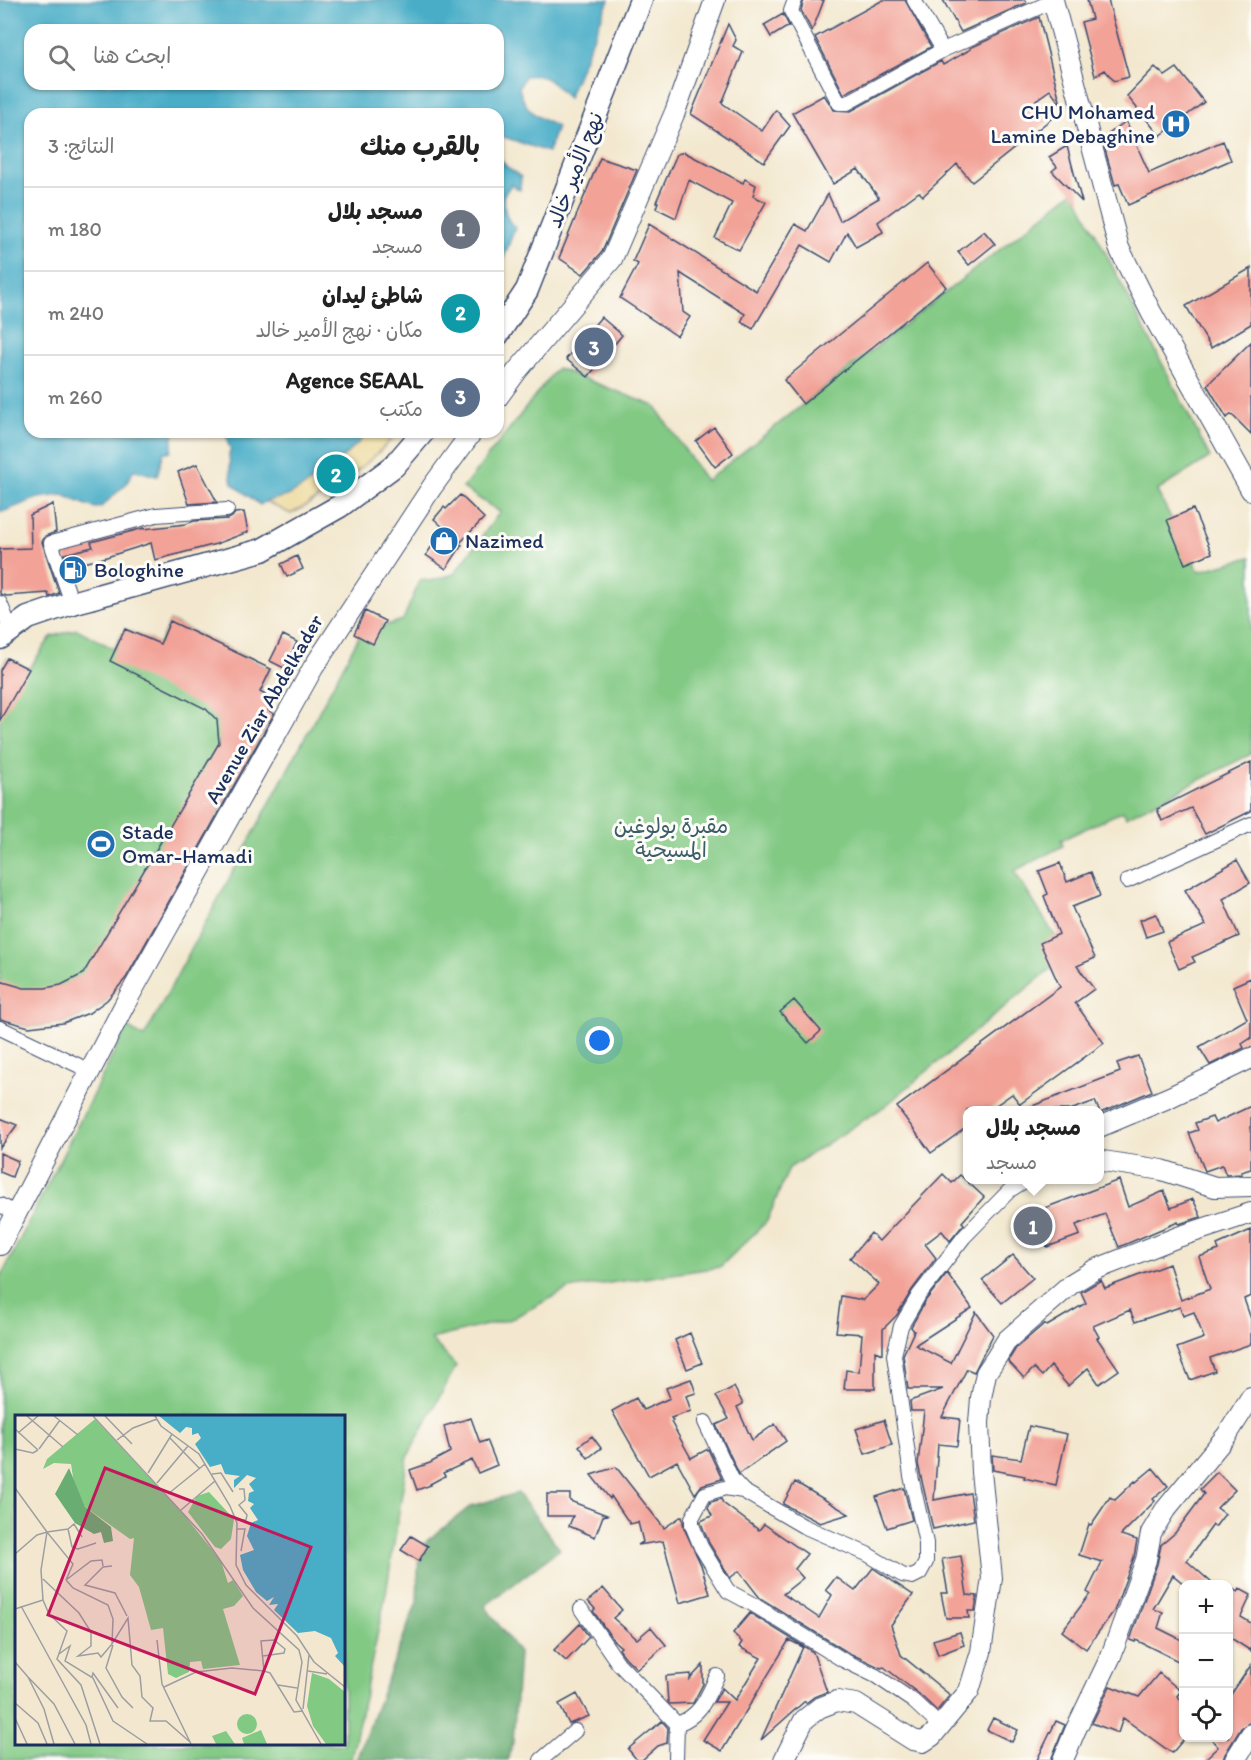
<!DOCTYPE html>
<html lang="ar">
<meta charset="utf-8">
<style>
body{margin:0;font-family:Itim,"Playpen Sans Arabic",sans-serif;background:#f6f6f6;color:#222;direction:rtl}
.controls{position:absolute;right:18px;bottom:18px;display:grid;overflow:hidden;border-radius:12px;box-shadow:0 2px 4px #0004}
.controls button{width:54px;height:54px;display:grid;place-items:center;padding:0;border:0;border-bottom:2px solid #e0e0e0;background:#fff;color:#222;font:30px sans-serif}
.you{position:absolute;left:600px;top:1041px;width:21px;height:21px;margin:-15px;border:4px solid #fff;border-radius:50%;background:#1a73e8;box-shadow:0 0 0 9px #1a73e833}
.badge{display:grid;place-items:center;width:39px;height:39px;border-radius:50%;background:#1f6fb2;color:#fff;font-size:20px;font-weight:700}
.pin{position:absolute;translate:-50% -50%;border:3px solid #fff;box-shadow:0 2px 6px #0006}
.popup{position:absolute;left:963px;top:1106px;width:141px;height:78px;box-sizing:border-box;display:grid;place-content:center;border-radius:12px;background:#fff;filter:drop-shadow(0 2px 4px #0005);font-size:20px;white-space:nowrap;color:#767676}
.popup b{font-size:22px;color:#222}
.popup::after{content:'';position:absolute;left:50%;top:100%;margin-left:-12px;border:12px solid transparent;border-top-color:#fff}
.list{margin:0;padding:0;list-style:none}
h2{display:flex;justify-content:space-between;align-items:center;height:78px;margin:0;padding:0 24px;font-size:26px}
h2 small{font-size:20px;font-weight:400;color:#767676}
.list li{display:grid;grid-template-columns:39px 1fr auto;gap:18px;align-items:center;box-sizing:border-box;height:84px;padding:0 24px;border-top:2px solid #e0e0e0}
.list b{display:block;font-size:22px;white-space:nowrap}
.list p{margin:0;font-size:20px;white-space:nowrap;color:#767676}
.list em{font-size:20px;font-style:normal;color:#767676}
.icon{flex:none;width:33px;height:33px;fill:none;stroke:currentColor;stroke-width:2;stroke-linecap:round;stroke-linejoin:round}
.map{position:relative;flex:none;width:1251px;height:1760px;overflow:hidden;direction:ltr}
.search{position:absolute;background:#fff;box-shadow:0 2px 4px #0004;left:24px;top:24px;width:480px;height:66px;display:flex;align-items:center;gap:15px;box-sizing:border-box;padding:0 21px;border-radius:18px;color:#767676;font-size:22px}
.panel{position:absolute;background:#fff;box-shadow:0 2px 4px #0004;left:24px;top:108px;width:480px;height:330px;border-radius:18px;direction:rtl}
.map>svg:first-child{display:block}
.green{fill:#82c984;stroke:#4e7c71;stroke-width:1.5;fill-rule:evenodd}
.forest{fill:#69ad72;stroke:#426e68;stroke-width:1.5}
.sand{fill:#eeda9e;stroke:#84847e;stroke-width:1.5}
.water{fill:#48adc7;stroke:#326e92;stroke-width:1.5;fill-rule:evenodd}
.building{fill:#f2a297}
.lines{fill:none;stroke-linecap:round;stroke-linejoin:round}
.street-casing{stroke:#3b4b6f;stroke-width:16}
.secondary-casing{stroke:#3b4b6f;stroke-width:22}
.primary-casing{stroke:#3b4b6f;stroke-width:25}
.street{stroke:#fff;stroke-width:14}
.secondary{stroke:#fff;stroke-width:20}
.primary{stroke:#fff;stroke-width:22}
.labels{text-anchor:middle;stroke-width:6;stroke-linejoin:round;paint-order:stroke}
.poi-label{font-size:21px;fill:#1b2f5e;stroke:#fdfcf7;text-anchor:start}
.street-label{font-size:21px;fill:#1b2f5e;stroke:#fdfcf7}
.park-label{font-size:21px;fill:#3a5d69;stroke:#fdfcf7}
.inset-road{fill:none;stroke:#9d9ea2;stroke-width:1.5}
.view{fill:#c2185b;fill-opacity:0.15;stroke:#c2185b;stroke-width:3}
.inset-edge{fill:none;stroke:#1b2f5e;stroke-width:3}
</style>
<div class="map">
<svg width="1251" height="1760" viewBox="0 0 1251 1760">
<rect width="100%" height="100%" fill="#fdfcf7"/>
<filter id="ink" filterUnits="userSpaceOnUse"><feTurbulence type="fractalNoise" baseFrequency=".0167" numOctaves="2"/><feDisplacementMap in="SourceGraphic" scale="12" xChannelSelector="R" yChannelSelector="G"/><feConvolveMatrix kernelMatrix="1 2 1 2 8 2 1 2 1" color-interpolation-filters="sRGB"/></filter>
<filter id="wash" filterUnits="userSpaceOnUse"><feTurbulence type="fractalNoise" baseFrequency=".008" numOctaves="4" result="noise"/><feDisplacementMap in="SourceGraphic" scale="24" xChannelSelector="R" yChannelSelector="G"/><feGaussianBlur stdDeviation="1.35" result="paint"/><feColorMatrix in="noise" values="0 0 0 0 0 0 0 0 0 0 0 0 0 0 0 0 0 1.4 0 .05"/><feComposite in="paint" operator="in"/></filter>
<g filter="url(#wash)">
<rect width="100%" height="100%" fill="#f3e8cf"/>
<path class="green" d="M1074,191l136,266 -53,34 42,80 52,-14v197l-125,63 -3,-6 -62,29 2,6 -49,25 53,84 -183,152 -95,61 -22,53 -47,46 -152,22 -57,30 -80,20 25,27 -48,90 -22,137 -35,167h-351v-481l127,-252 17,10 217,-404 42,-13 17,-40 11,1 23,-7 46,-62 -37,-24 94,-120 98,38 51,75zM16,1416h328v328h-328z
M170,621l101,48 -11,23 13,7 -5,11 7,5 -146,259 -22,26 -18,13 -26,10 -34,4 -29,-8v-349l7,-12 22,11 22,-32 26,-8 37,20 11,-20 34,15z"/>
<path class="forest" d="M518,1493l42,56 -75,57 34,47 -6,89 -5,18h-152l61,-158 2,-55 52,-41z"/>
<path class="sand" d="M368,432h30c-30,34 -67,61 -107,82l-27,-13c36,-4 80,-42 104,-69z"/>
<path class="water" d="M0,0h609l-41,98c-17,-15 -19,-25 -43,-22l-6,12c7,25 17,28 38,39l-9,25 -50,-17v-21h-468v318h144l-3,20h-7l-7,24 -23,-6 -8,14 -25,23 -5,1 -7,-2 -26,-11 -25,3 -38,15zM30,30h468v54h-468z
M498,156l8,10 15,11 -1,13 -9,-5 -8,11c2,11 2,25 12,31l-17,47z
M224,432h144c-21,24 -49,47 -77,62 -10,6 -23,4 -31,11l-27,-21 -2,-5 -2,-25 2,-5 -3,-5 -1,-9z"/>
<g id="blocks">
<path class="building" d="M804,0h20l-12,31 -11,-21z
M883,0h22l26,47 -87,47 -29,-57z
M943,0h82l1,3 -65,29z
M1087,0h21l21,77 -15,4 -9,-11 -10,6 -14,-54 11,-3z
M783,14l6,12 -18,11 -7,-12z
M1039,17l22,88 -11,-15 -14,10 15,19 -79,63 -15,-18 -34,32 -4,-4 -41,30 5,10 -27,15 -9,-15 -16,30 -29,-17 -49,84 -12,-7 4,-8 -65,-41 3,39 7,5 -13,19 -57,-38 18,-34 -5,-3 16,-37 107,67 39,-67 12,7 21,-37 12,27 39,-23 -21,-29 -25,15 -41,-71 32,-18 10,15 17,1 90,-50 2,4 28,-16 -1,-1z
M728,24l8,16 -3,6 10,6 -21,51 40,28 14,-21 14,16 -26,36 -73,-48z
M1155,67l10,9 12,-8 27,34 -44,34 -33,-40z
M1126,121l23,52 74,-32 8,19 -103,45 -9,-21 -4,1 -13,-46z
M1067,146l7,27 8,29 -30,-31 5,-4 -8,-10z
M684,152l59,31 2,-4 11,6 -3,11 13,6 -27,48 -24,-12 17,-35 -43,-23 -13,38 -20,-10 2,-6h-2l21,-48z
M600,158l37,12 -35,82 -19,22 -24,-16z
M984,231l11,13 -26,21 -11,-13z
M927,263l19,24 -143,117 -19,-24z
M1251,268v56l-40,24 -25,-42z
M601,317l21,18 -34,42 -22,-18z
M1251,342v92l-20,-20 -4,4 -20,-33z
M714,427l19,26 -18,14 -19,-26z
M197,464l20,38 -28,2 -11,-32z
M460,495l24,23 -25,26 3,1 -16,24 -20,-14 18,-27 -10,-9 10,-12 2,2z
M53,504l3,28 -11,4 -3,6 17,51 -10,4 -1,-4 -42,3 -6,-2v-45l31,-1 -1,-33z
M1193,509l19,44 -27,11 -18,-44z
M244,512l4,20 -32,12 -61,16 -4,-17 -54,17 -28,6 -5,-12 29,-7 -2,-5 53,-14v1l42,-5 8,-3 34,-2 4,-2 3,-4z
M297,556l6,13 -16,8 -6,-13z
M365,611l20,10 -12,23 -19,-10z
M170,621l101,48 -11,23 13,7 -5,11 6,4 -148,264 -19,22 -18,13 -26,10 -34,4 -29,-8v-38l24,7h21l16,-3 22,-11 136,-231 -2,-23 -11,-11 -96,-48 15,-32 35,15z
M283,635l14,7 -13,26 -14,-7z
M7,658l22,11 -29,51v-50z
M1251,762v49l-46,23 -14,-26 -29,13 -5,-12z
M1237,860l13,23 -27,16 16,37 -47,21 3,5 -16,7 -12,-27 39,-17 -21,-35z
M1060,863l7,19 24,-10 9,24 -28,11 23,51 -18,8 17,23 -19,14 29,40 -84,61 -8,-10 -23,16h-22v17l-36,26 -34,-46 163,-120 -20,-44 19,-9 -15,-38 4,-2 -9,-23z
M1156,914l7,17 -17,6 -6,-17z
M1251,978v60l-9,6 2,4 -34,17 -11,-18 48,-28 -14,-33z
M794,1000l27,31 -13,12 -28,-31z
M1138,1056l14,35 -52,22 -5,-12 -25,9h-48l98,-38 -3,-9z
M1251,1106v63l-10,3 1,2 -16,1 -4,-10 -17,6 -16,-38 9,-3 -3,-7 17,-6 3,6z
M0,1118l17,7 -17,23z
M0,1153l18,8 -6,16 -12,-5z
M943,1174l9,9 8,-8 24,22 -22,25 2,2 -14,17 -8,-10 -17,13 11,14 -24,32 -15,25 -14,14v25l-8,-3v38h-31l2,-19 13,2 3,-38 -26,-2 5,-36 22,4 16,-16 -29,-26 21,-25 8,8z
M1119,1180l9,27 36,-16 7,17 22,-9 8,18 -22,7 -1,-2 -59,25 -14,-33 -29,11 4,10 -33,12 -13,-35z
M1251,1230v66l-7,3 7,20v25l-41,14 5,13 -25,9 -13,-32 27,-10 -10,-26 -11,4 -3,-9 -45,15 -5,-12 -37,16 6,11 -2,1 22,32 -20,14 -11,-16 -20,18 -17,-20 -9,10 -8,-8 -10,10 -16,-17 8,-13 28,-24 3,2 39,-23 -5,-11 20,-12 4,8 64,-24 12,36 29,-11 -11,-32 20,-7 -2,-5z
M1013,1255l20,23 -31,25 -20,-23z
M947,1273l25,35 -57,37 36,18 25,-51 17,23 -19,37 -7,-3 -25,48 18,2 -3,27 -19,-2 -4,56 36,-7 4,27 -41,9 -15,-65 6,-53h-13l-1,-10 33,-12h-35l-5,-34 11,-24 -3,-4 15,-27z
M690,1333l12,30 -15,6 -12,-29z
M691,1379l5,14 -10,3 5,15 -20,7 2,3 -2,1 20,36 17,-9 14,30 -20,6 -7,9 -18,-33 -28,15 -37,-65 24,-13 7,12 27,-12 -4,-10z
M734,1387l9,17 -6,3 15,33 23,-16 11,17 -47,33 -23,-49 13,-6 -13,-23z
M471,1418l9,25 7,-3 10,25 -19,8 -6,-13 -29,13 2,3 -15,8 1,1 -14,5 -7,-20 20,-7 20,-11 -6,-26z
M884,1420l8,25 -27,9 -9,-25z
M1029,1426l38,8 -11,51 -32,-7 1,-2 -32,-6 -1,-15 29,4z
M592,1436l9,12 -13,10 -9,-12z
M616,1467l48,61 18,-12 2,12 17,37 9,29 -30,9 -17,-62 -25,4 5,-3 -5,-20 -8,2 -19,-28 -1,3 -19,-24z
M1153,1468l15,18 -15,13 2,2 -34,34 16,5 -3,17 -20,54 -28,38 -24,-18 28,-37 -3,-2 15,-30 -23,-7 10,-31 2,1 19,-28 5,3 20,-19 1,1z
M1217,1472l18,18 -18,18 8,6 -10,13 -2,-2 -26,36 26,23h-29l-11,-9 -20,34 10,3 -5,16 26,13v23l-48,-24 -1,2 -5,-2 27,-76 4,-19 14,-12 29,-39 -4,-5z
M795,1482l54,32 -29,9 -37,-19z
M904,1488l8,32 -25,8 -11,-31z
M547,1494h23v7l37,14 -4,1 -8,21 -26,-11 4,-10h-26z
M721,1499l2,4 36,27 5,-6 43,30 -12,15 8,9 -20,16 36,24 13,-23 -6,-5 10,-13 19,14 18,-23 40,27 -22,30 10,30 49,40 -13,16 -18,-17 -35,-27 -3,1 -34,-16 -87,-54 -21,-27 -9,7 -21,-35 -8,-20v-2l11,-5 -4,-8 3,-6z
M411,1536l17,10 -9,15 -18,-11z
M961,1556l6,39 10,1 -2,15h-7l1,7h-23l-5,-25h7l-6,-34z
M1228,1587l10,5 2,-3 11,6 -10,22 10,6v28l-20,-13 -3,4z
M603,1588l19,22 -9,8 24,21 14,-12 15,18 -29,24 -12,-12 -6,-8 2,-2 -8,-7 -20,-29 2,-2 -7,-8z
M750,1613l63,39 14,40 -13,5 -8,6 -1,-2 -44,39 42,-93 -14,-7 -67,111 -19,-11 24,-38h-13l8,-14 13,12 26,-42 -22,-11 3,-5 -9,-9z
M580,1624l9,13 -23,24 -12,-11z
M960,1632l4,13 -26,10 -5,-15z
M703,1665v19l-10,19 -23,1 -2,-2 -2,-26 25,-2 -1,5z
M1251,1665v57l-10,6 -16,26 -2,6h-19l14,-13 -8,-10h18v-38z
M1159,1673l22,18 -4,5 7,6v37l-12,14 -49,-35 -5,15 -26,-10 18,-37 29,11z
M577,1694l12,22 -20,8 -10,-20z
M993,1718l25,12 -6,12 -25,-12z
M662,1721l6,7 -1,15 -9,3 -16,14h-5l-9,-11z
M1056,1721l9,4 -14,35h-14z"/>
</g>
</g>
<g filter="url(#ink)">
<use href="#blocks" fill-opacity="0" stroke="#3b4b6f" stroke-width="1.5"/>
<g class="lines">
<g class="street-casing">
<path id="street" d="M795,0l-4,11 48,92h8l96,-53 110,-49
M914,0l29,50
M0,603l11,27
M72,603l-21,-60 105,-28 71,-5
M1127,881l124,-57
M0,1028l90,43
M0,1205l16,8
M705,1422l27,57 11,12 60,35 64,28 35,21 10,2 8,-4 6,-11v-19l-15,-67 -17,-121 7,-29 18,-31 45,-58 46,-47 16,-10
M743,1491l-18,-3 -20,6 -13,24v7l9,22 27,44 26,14 89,55 33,16 37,25 27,25
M581,1609l37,54 59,61 -1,36
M677,1724c24,-8 30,-27 40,-48
M541,1760l34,-29"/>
</g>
<g class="secondary-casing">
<path id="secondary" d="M1053,0l66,248 32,64 100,178
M498,397l19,-26 95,-112 63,-147 40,-112
M1099,1127l71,-30 81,-39
M1099,1162l4,-1 59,9 53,17 36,-1
M0,1245l126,-243 187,-334 119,-181 40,-55
M784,1760l20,-40 15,-12 18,-7 19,3 57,36 10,2 9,-6 37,-45 12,-39 11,-74 -11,-106 -2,-49 2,-25 5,-25 10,-15 11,-18 64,-56 23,-14 84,-33 73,-24
M1063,1760l12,-29 36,-75 35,-96 5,-27 14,-23 62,-75 24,-38
M1235,1760l16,-26"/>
</g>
<g class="primary-casing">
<path id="primary" d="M498,334l29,-44 114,-290
M0,638l28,-20 44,-15 190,-53 78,-44 54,-40 29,-34"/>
</g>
<use href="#street" class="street"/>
<use href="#secondary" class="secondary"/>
<use href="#primary" class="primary"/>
</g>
</g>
<defs>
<g id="hospital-disc" transform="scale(1.5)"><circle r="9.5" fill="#1f6fb2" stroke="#fdfcf7"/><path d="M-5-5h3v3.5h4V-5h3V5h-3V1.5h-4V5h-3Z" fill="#fff"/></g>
<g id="shop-disc" transform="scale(1.5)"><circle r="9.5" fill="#1f6fb2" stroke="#fdfcf7"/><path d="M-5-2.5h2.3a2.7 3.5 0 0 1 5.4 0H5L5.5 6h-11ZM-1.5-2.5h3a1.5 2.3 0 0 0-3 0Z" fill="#fff"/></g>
<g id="fuel-disc" transform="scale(1.5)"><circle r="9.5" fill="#1f6fb2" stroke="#fdfcf7"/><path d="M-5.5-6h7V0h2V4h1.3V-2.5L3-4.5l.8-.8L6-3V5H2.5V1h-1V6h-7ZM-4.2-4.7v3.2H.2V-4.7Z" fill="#fff"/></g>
<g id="stadium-disc" transform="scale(1.5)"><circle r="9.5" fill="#1f6fb2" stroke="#fdfcf7"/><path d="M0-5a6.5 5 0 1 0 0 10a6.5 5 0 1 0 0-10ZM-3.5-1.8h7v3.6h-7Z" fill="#fff"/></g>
</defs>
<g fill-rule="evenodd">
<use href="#hospital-disc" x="1176" y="124"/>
<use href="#shop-disc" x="444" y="541"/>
<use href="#fuel-disc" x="73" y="570"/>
<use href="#stadium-disc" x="101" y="844"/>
</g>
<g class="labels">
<g class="poi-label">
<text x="1155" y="119" text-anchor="end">CHU Mohamed<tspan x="1155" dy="24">Lamine Debaghine</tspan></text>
<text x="465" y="548">Nazimed</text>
<text x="94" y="577">Bologhine</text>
<text x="122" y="839">Stade<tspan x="122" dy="24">Omar-Hamadi</tspan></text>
</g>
<g class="street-label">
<text transform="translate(575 170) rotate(-69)" y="7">نهج الأمير خالد</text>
<text transform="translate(264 709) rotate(-60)" y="7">Avenue Ziar Abdelkader</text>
</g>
<g class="park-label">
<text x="671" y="833">مقبرة بولوغين<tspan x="671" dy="24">المسيحية</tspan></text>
</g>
</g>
<g transform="translate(15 1415)">
<rect width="330" height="330" fill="#f3e8cf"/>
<path d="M80,4l90,97 36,45 7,22 5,-3 10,16 -9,10 -11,3 17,56 -37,4 -2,-8 -11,1 -1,10 -13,6 -8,-4 -5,-46 -12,2 -12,-43 -9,-12 4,-37 -4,1 -45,-32 -11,-23 -3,-20 -17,-1 -11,6 4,-10zM194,77l25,27 -3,20 -10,10 -6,-2 -27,-35 9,-16zM297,258l17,6 16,13v52h-19l-13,-18 -6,-20zM222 309a10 10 0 1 1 20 0a10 10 0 1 1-20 0ZM246,315l6,14h-23l-2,-6zM211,316l9,13h-19l-4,-8z" fill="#82c984"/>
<path d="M54,53l16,39 26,20 2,14 -9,2 -3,-11 -7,2 -19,-11 -20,-29z" fill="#69ad72"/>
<path d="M144,1h186v251l-10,-11 3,-3 -7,-15 -16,-7 -17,2 -24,-23 4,-6 -9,1 5,-8 -7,4 -11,-9 -13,-22 -3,-15 14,-5 -7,-14 4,-13 7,-3 -8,-12 4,-4 -6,-3 1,-8 5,-2 -5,-7 7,-6 -9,-3 -13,13v-8l6,-4 -15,-2 -4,-10 -11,3 -15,-23 6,-6 -3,-5 -6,2v-7l-6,-1 -6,6z" fill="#48adc7"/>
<path class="inset-road" d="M12,1l36,31M39,1l24,19M78,1l109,118 51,74 46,42 3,12 -6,38 25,44M90,1l27,28M140,1l6,10 38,28 31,52 7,17 -1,42 10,20 51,51 17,26 31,25M0,14l23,21M3,18l20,-17M155,23l30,31M102,25l16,-12 24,-9M0,34l18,4 5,-3M24,34l21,-29M133,58l24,-39M197,59l9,-1 12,19M142,68l31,-37M0,73l32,44M153,79l37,-30M166,95l34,-29M222,105h9l1,-5 -8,-10 6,-5 -1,-11h-5M53,114l4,18 6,2 18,-6M222,114h8l-4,22M32,117l-6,38 2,30 6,14 18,17 -10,28 24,26 19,59M32,117l21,-3 6,-5 8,13M0,139l22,-19 10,-3 26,32 -7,16M97,151l-9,1 -18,18 30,8 12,23M28,164l36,34 12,19v14l-13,10 20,-3 3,4 11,-13M51,165l7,8 35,17 5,14 -1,25 16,-26 4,47 8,11 2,21 11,11 -3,13h16l24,21M51,165l25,-19 11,-1 1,6M6,191l65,119 5,19M0,194l28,-9M142,225l5,44 29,60M98,230l-7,23 16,29 11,11M44,239l11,-8 -5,15 28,17 20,43 34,23M248,241l21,-3 1,-4 -11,-9 -13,1 3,30M0,247l13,15M293,256l19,3M77,262l1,-4 25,35M263,270l19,3M149,272l32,-15 36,-4 32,3 6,2 24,39 9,-1M0,288l23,20 9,21M288,294l6,-54M0,303l12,26M39,329l-10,-35 -16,-32 26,27 21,40"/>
<path class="view" d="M90,53l206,79 -56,147 -207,-79z"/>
<rect width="330" height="330" class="inset-edge"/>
</g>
</svg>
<div class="controls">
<button>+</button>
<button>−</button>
<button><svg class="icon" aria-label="locate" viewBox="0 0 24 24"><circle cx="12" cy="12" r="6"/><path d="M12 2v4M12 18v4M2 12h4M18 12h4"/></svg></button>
</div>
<div class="you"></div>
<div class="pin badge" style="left:1033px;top:1226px;background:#6b7280">1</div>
<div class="popup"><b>مسجد بلال</b>مسجد</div>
<div class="pin badge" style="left:336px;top:474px;background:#0f9aa8">2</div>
<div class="pin badge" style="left:594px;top:347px;background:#5c6f8a">3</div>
<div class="search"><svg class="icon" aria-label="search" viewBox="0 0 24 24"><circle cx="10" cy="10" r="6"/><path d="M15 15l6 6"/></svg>ابحث هنا</div>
<section class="panel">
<h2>بالقرب منك<small>النتائج: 3</small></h2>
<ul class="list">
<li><span class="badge" style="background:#6b7280">1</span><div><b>مسجد بلال</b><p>مسجد</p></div><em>180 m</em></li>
<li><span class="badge" style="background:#0f9aa8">2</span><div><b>شاطئ ليدان</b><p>مكان · نهج الأمير خالد</p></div><em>240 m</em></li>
<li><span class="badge" style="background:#5c6f8a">3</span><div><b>Agence SEAAL</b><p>مكتب</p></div><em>260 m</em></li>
</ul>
</section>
</div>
